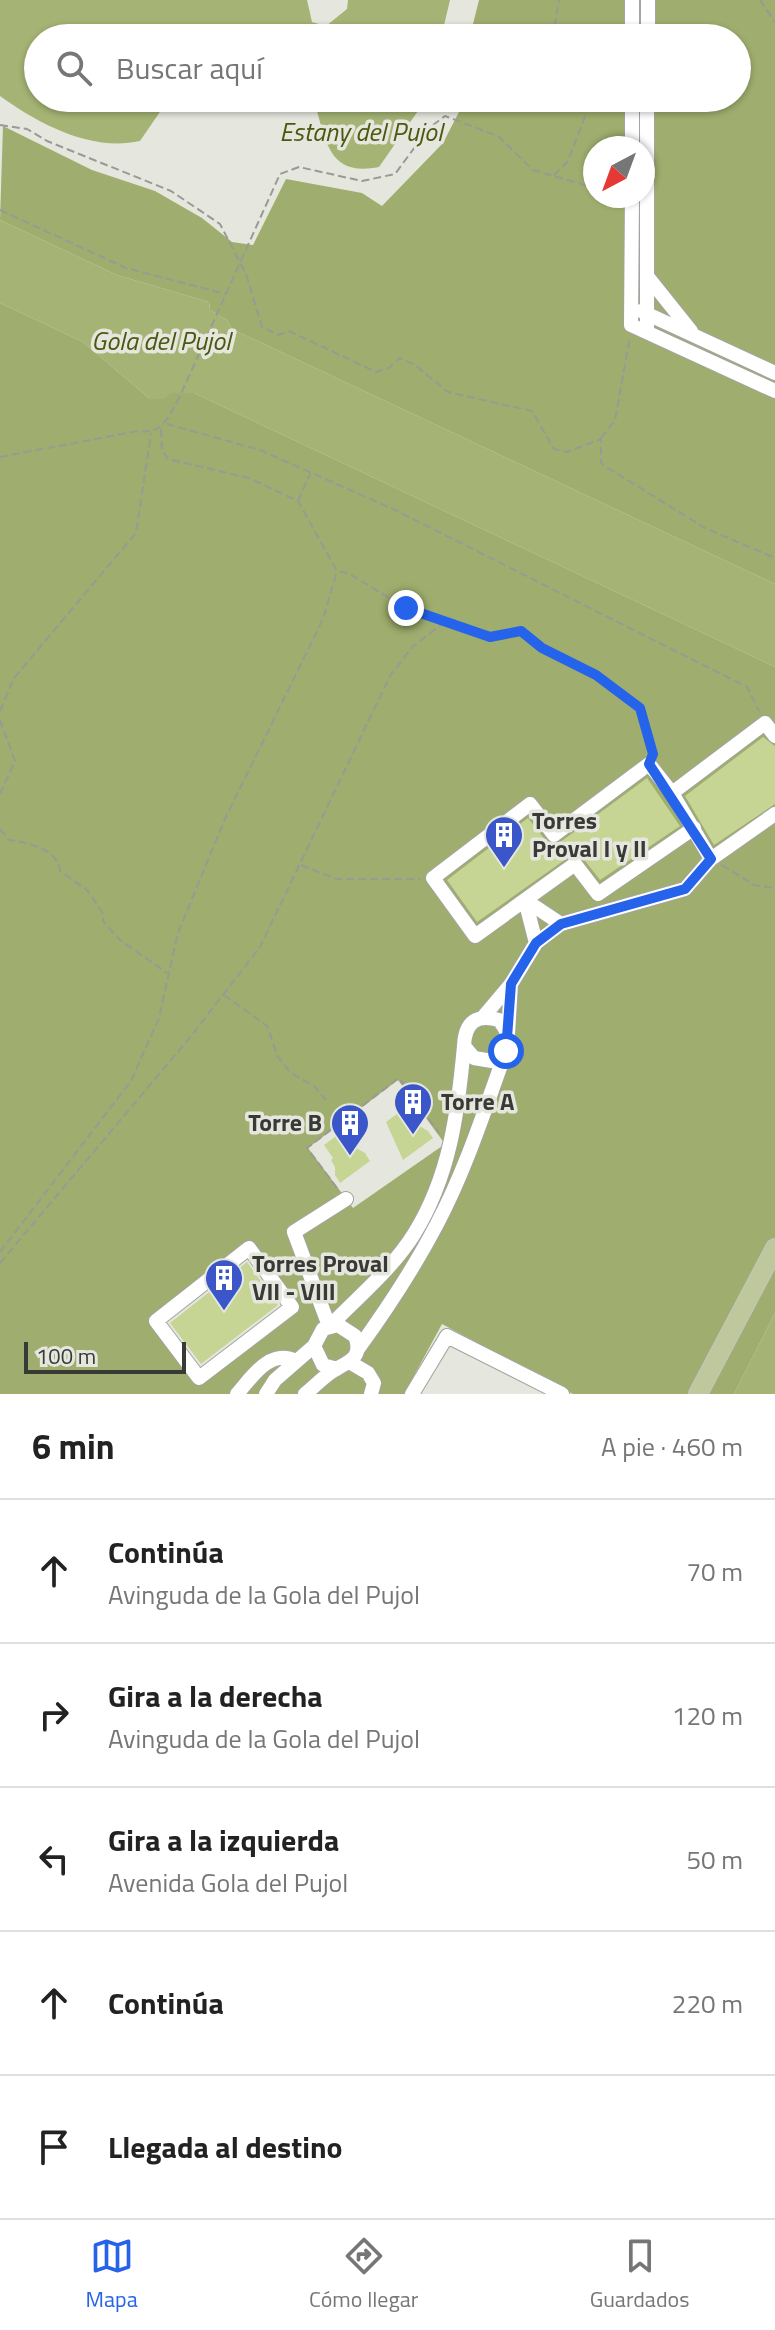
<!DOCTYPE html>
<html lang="es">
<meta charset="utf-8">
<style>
body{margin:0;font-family:"Titillium Web",sans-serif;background:#f2f2f2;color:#222}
.compass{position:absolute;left:583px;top:136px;width:72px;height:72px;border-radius:50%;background:#fff;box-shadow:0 2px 6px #0004;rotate:221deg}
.scale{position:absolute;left:24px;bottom:20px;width:162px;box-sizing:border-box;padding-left:8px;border:4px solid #393936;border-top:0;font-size:22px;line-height:28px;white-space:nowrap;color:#393936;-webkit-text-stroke:6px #e5e7de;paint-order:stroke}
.stop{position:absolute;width:24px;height:24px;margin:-18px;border:6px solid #2563eb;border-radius:50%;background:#fff}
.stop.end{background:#2563eb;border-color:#fff;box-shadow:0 2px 8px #0008}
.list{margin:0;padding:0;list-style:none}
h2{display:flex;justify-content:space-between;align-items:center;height:104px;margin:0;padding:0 32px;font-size:34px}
h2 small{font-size:26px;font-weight:400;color:#767676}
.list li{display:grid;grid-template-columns:52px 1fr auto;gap:24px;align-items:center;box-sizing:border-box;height:144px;padding:0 32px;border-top:2px solid #e0e0e0}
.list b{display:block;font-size:30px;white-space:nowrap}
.list p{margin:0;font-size:26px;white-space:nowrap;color:#767676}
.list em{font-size:26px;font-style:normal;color:#767676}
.icon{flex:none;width:44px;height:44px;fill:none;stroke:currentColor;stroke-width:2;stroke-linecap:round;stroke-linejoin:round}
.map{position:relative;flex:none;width:775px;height:1394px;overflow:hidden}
.search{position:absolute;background:#fff;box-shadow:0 2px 6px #0004;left:24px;right:24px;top:24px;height:88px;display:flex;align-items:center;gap:20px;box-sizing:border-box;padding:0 28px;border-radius:44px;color:#767676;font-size:30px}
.sheet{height:824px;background:#fff}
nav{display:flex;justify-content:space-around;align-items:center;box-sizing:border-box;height:112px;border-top:2px solid #e0e0e0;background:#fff;font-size:22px;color:#767676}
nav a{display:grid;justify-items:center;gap:4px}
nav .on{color:#2563eb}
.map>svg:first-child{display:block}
.forest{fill:#9fad6e;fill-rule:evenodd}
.water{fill:#a5b374}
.building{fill:#c6d494}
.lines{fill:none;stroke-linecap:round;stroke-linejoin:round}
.minor-casing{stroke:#a3a59e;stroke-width:16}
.major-casing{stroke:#c4c4c3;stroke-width:20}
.path{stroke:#999a94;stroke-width:2;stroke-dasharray:8 4;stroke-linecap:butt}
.minor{stroke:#fff;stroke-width:14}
.major{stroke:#bfc89c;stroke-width:18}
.route{stroke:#2563eb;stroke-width:10}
.labels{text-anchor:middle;stroke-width:7;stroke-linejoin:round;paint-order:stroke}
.poi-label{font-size:24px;font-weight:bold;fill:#393936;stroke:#e5e7de;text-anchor:start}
.water-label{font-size:26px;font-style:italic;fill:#4c570f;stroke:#e5e7de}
</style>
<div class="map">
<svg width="775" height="1394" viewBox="0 0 775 1394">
<rect width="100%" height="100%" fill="#e5e7de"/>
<path class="forest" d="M479,0h296v584l-543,-255 -5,-9 -17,-10 -1,-8 -92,-27 -117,-55 3,-94 89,44 63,21 47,27 30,24 21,3 33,-66 76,14 20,13 61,-63 17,-33 -8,-12h285v-60h-263l-2,-10zM595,148h48v48h-48z
M0,303l83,39 67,57 21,-6h23l581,274v646l-41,81h-161l-131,-70 -38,70h-404zM398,1080l47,64 -92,64 -45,-60zM247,1254l39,50 -86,67 -37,-52z"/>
<path class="water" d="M0,0h307l5,22 14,4 21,-17 1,-9h102l-9,38h-403v60h389l-48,69c-46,9 -52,-19 -62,-56l-24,-11 -56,12 -34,-2 -29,-9 -10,5 -24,35c-49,11 -101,-17 -140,-45z
M0,220l117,55 92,27 1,8 17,10 5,9 543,255v83l-581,-274h-23l-7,6h-14l-67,-57 -83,-39z
M775,1313v81h-41z"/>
<path class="building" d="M763,737l12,9v58l-61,41 -29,-49z
M647,778l33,48 -80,54 -18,-23 -9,-3 -96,68 -30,-42 81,-62 19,24 12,1z
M401,1111l10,12 2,-1 15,9 5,7 -30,22 -17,-38z
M339,1134l9,13 3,-2 14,8 5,8 -30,22 -5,-8v-8l-4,-7 2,-2 -9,-13z
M247,1262l31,43 -77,59 -31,-41z"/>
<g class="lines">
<g class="minor-casing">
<path id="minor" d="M632,38v-38
M648,38v-38
M632,148v-50
M632,196l-1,129 144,66
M647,276l44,55
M641,311l134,62
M647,332v-234
M672,793l39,66
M694,828l-96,66 -23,-30 -100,72 -42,-58 97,-74 24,31 95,-71 23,29 93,-70 10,13
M525,900l11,43
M525,900l36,24
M484,1016l27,-32 25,-41 25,-19 124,-35 26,-30 64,-45
M508,1034l3,-50
M249,1248l43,59 -93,71 -43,-57z
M331,1325c27,-28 62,-57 83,-91 36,-58 44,-122 50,-188
M329,1326l-35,-94 52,-33
M358,1349c29,-40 56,-81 79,-125 29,-55 48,-115 69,-173 5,-14 1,-20 -7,-31 -23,-6 -34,2 -35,26l10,12 18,3 14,-10
M351,1363l17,10 6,10 -3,11
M237,1394c15,-17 33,-46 59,-33
M266,1394l9,-14 39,-34
M305,1394c10,-8 20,-19 31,-25 15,-8 27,-13 19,-33l-17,-11 -15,4 -9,17 9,19 14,4
M412,1394l35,-58 115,58"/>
</g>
<g class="major-casing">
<path id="major" d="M698,1394l77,-146"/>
</g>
<path class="path" d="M760,0l15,22
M558,38l-3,-14 4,-24
M0,125l27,4 20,12 124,50 49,33 26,50 16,53 16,8 11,-4 87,41 13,-4 11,-10 15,7 33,27 84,19 22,38 13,3 34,-13v24l7,5 97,60 70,30
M554,175l14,-14 24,-63
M0,210l126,58 100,26
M167,424l93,26 133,59 354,178 12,24
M161,429l1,21 6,9 81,19 49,23 39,70 11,2 58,35 39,14 45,15 31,-6c25,20 109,58 120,79 6,12 8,29 11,43
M601,438l14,-18 15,-83
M0,457l138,-26c25,4 31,-15 42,-35l100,-222 19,-7 63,14 33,-7 34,-46 16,-12 53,20 35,34 62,18
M298,501l12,-27
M0,711l14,-33 122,-145 15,-100
M0,720l15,41 -15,33
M0,829l9,11c18,2 49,9 51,31l27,19 17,25 -1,6 17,19 47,33
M301,865l35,14h84
M722,865l32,20 21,3
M224,995l43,31 11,31 13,16 23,13 12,14
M337,1188l-30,-40 92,-70 40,55
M0,1252l131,-171 28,-63 19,-85 46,-112 99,-202 14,-48
M0,1263l192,-228 68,-88 130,-271 22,-29 33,-25"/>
<use href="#minor" class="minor"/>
<use href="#major" class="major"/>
</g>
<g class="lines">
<path class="route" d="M406,608l84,29 31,-6 21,17 54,27 44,33 13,46 -4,10 62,95 -26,30 -124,35 -25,19 -25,41 -5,67"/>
</g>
<defs>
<g id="building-pin" transform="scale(2)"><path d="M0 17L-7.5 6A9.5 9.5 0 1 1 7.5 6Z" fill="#3b56c9" stroke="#e5e7de"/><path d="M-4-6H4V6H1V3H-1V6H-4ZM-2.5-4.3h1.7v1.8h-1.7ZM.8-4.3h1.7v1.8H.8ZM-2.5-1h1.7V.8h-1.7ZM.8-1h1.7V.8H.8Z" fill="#fff"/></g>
</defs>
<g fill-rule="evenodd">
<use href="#building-pin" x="504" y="835"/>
<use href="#building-pin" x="413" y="1102"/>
<use href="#building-pin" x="350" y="1123"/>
<use href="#building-pin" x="224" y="1278"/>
</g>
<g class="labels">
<g class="poi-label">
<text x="532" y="829">Torres<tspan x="532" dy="28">Proval I y II</tspan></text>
<text x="441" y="1110">Torre A</text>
<text x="322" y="1131" text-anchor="end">Torre B</text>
<text x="252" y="1272">Torres Proval<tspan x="252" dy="28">VII - VIII</tspan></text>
</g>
<g class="water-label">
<text x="361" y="141">Estany del Pujol</text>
<text x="161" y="350">Gola del Pujol</text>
</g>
</g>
</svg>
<svg class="compass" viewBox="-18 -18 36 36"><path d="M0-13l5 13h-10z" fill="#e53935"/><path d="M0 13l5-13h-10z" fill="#767676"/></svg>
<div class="scale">100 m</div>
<div class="stop" style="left:506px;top:1051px"></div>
<div class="stop end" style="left:406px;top:608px"></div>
<div class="search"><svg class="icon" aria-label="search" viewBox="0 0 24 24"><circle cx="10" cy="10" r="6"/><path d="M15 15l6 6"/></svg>Buscar aquí</div>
</div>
<section class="sheet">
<h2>6 min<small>A pie · 460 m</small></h2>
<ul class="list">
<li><svg class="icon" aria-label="ahead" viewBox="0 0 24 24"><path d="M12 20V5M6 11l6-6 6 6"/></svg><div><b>Continúa</b><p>Avinguda de la Gola del Pujol</p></div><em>70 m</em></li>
<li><svg class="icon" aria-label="right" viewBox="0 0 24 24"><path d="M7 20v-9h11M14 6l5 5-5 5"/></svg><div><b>Gira a la derecha</b><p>Avinguda de la Gola del Pujol</p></div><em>120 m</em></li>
<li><svg class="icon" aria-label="left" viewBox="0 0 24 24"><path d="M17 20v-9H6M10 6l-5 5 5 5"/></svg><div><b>Gira a la izquierda</b><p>Avenida Gola del Pujol</p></div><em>50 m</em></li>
<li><svg class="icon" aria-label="ahead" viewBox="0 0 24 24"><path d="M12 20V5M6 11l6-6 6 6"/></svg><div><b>Continúa</b></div><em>220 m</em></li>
<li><svg class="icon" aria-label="arrive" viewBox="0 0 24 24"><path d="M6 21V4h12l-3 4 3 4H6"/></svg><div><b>Llegada al destino</b></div></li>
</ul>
</section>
<nav>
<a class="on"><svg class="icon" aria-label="map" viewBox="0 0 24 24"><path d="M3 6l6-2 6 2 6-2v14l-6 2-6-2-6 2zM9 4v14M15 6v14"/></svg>Mapa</a>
<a><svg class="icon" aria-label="directions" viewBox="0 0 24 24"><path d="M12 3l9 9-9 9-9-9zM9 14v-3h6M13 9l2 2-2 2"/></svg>Cómo llegar</a>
<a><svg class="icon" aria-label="saved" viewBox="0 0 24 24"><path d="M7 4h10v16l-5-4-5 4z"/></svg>Guardados</a>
</nav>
